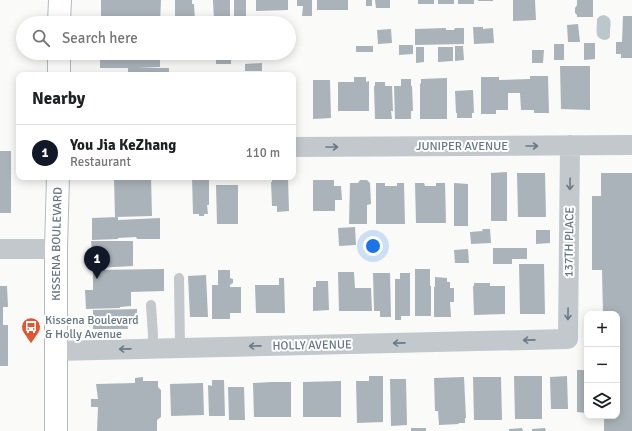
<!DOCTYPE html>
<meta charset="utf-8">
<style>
body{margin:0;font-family:Signika,sans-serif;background:#f2f2f2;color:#202124}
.controls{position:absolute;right:12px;bottom:12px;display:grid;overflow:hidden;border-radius:8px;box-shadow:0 2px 10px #0003}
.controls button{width:36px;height:36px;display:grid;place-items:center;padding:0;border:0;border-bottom:1px solid #e0e0e0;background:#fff;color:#202124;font:20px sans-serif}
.you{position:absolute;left:373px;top:246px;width:14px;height:14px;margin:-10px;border:3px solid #fff;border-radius:50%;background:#1a73e8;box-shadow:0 0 0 6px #1a73e833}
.badge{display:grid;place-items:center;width:26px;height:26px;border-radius:50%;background:#111827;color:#fff;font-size:13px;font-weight:700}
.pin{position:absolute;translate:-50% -33px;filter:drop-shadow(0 1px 2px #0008)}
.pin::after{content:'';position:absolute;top:21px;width:14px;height:12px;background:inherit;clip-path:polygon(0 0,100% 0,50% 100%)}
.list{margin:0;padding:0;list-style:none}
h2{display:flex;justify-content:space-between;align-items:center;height:52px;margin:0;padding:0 16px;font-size:17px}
h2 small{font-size:13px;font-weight:400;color:#757577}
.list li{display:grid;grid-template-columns:26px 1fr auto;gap:12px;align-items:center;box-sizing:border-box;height:56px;padding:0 16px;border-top:1px solid #e0e0e0}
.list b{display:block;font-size:15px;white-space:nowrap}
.list p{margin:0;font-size:13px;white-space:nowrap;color:#757577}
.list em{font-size:13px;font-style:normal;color:#757577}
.icon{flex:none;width:22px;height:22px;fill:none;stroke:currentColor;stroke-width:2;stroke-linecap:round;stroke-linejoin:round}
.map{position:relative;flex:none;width:632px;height:431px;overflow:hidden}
.search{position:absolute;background:#fff;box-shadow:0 2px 10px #0003;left:16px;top:16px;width:280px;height:44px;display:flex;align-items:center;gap:10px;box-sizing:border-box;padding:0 14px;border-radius:22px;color:#757577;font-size:15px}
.panel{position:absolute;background:#fff;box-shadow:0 2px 10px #0003;left:16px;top:72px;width:280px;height:108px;border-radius:8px}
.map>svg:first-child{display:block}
.water{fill:#bbc7cb}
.building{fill:#aab3b9}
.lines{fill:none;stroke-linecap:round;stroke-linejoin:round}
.secondary-casing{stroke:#b3babf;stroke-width:24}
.lane{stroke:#c3c8cc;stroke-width:10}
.street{stroke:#c3c8cc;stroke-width:20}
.secondary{stroke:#fff;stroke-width:22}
.oneway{stroke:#6a7a87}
.labels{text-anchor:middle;stroke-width:4;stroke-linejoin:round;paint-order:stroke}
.street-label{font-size:12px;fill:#657683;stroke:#fff}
.poi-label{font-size:12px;fill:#657683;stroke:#fff;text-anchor:start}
</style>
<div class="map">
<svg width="632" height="431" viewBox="0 0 632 431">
<rect width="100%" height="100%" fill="#fafaf8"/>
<path class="water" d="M604,15c8,2 7,8 6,15 0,2 0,5 0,7 -3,5 -11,3 -13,-2 -1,-5 0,-11 0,-16l3,-3z"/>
<path class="building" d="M101,0h60l-1,23h-59z
M175,0h17v4h2l1,18h-20z
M213,0h17v21h-5v2h-10l1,-2h-2z
M234,0h12v21h-12z
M256,0h32v10l-32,1z
M297,0h15v16h-10l1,-10h-6z
M317,0h31v10h-31z
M366,0h6v6h-6z
M375,0h15v8h-14z
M418,0h16v4h-16z
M438,0h16v4h-16z
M458,0h16v4h-16z
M478,0h15v1h-15z
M513,0h22l1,20 -23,1z
M577,0h16v17h-16v-2l-2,-2v-5l2,-3z
M623,16h9v42h-11v-4h-5v-12h6z
M578,24l2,18h-12l-1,-17z
M289,26h3v18h-3z
M473,27h10v2l10,-1 1,15 -20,1z
M446,28v2h8l1,-2h9v16l-49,1v-16z
M391,29l1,14 -14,1 -1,-14z
M584,43h11v16l-11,1z
M554,44h10v16h-10z
M399,45h14v9l-14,1z
M356,46h17v6h-17z
M455,46h8l1,14 -9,1z
M416,47h8v15l-8,1z
M438,47h15v14l-15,1z
M532,50h12l-1,13h-11z
M100,53h60v14l-22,1h31v7h-41v-7h-28z
M216,53h15v11h-15z
M262,63v8h-17v-7z
M560,66h30v44l-29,-1z
M189,73v2h-12v-1z
M530,76h18l1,37h-15v-3h-13l-1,-17h-12v17h-12v4h-15v-37h18v3l31,-1z
M354,77h12v5l3,-1v30h-31v-29h16z
M447,78v41h-27v-35l1,-1v-4z
M401,79h10v7h1l1,25h-2v8h-16l-1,-33h7z
M313,80h17l1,38 -18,1z
M375,82h10v4h7l1,25h-2l1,8h-17l-1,-33h1z
M473,90l1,23h-2v5h-15v-5h-1l-1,-22z
M0,151h11v62h-11z
M507,172v49h-16v-48z
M517,173h28l1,44h-28z
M601,173h31v258h-28v-15h13v-102h-14l-1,-44h-10v-74h9z
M114,177h37l1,39 -37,1z
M192,177h17v28h-2l1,9h-4v2h-5v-2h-6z
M272,177h16l1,34 -12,1v-6h-5l-1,-24h1z
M313,180h21v6h7l1,14h-7v11h-22z
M360,180h7l3,3 1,21 -4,1v19h-18l1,-41h8z
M376,183h9v3h12v-3h7l1,41h-29z
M415,183h9l1,3h11v-3h9l1,40h-30z
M454,183l14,1v42h-14z
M216,185h22v39h-21z
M118,217v3l42,-2v21h-23l-1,-2 -18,1v1l-26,1v-22z
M355,227l1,18 -17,1 -1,-18z
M482,229h8l1,14 -20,1 -1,-12 13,-1z
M536,230h14v13l-14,1z
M91,241h42v25l-37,2v-16h-4z
M493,248h34v11h-15v5h-19z
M468,249l1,14h-14l-1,-13z
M519,264h25l1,50h-25z
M164,269v22l-33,1v14l-11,1v1l-34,1 -1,-19h8v-20z
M415,269h15v17h1v30h-16z
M218,270h12v8l3,1v4l-2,1 -1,1v2h11v26h-11v6h-18v-34h6z
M338,272h16l1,16h16l1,23h-33z
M373,273h17l1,44h-11v-6h-6z
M400,273h10v43h-9v4h-6v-41h5z
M206,275l2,42h-18l-2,-41z
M435,277l12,1v4h3v6h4v14h-4l1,15h-17v-30h1z
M279,278h5l1,35h-29l-1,-28h24z
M316,281h12l1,29 -16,1v-24h3z
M474,283h16v3h15v28l-31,1 -1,-29h1z
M0,286h7l1,21h-5v18h5v41h-8z
M137,309v10h-10l1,10h-35v-19z
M577,370h10v43l-10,-1z
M369,376h14v46l-26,1 -1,-42h13z
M514,376h28v43h-27z
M567,376l1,33h-17l-1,-32z
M143,377v4h15v6l3,3v27l-4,3v11h-60l1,-24h-7v-8h7l-2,-15 39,-1v-5z
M464,377l2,41h-1v5h-7l1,1 -20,1 -1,-14h-3l-1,-33z
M473,377h28l1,43h-28z
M390,379h16l1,46 -16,1z
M212,380h12l1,36h-16l-1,-31 4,1z
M341,381v36h-38v-35z
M272,382h19v35h-37l-1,-34z
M203,383l1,32 -33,1 -1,-32z
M228,387h16l1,33h-16z
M411,428h15v3h-15z
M522,428l1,3h-14v-2z
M545,428l1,3h-14v-2z"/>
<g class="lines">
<g class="secondary-casing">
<g id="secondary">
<path d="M59,23l1,-23"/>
<path d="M59,75v-22"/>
<path id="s1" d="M56,431v-182l2,-72"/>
</g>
</g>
<path class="lane" d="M179,278l1,70
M151,305l2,30 -1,14"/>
<path class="street" d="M293,147l339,-2
M0,249h56
M56,351l512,-12 2,-194"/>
<use href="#secondary" class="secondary"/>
</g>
<defs><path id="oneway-shaft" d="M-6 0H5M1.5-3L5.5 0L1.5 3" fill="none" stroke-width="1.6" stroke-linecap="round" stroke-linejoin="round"/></defs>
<g class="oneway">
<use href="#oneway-shaft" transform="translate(532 146)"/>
<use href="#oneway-shaft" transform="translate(332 147)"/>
<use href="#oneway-shaft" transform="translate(570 184) rotate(91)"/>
<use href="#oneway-shaft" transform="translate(568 314) rotate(91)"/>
<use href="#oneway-shaft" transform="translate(529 340) rotate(179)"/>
<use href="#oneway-shaft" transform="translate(399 343) rotate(179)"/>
<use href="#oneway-shaft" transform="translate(255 346) rotate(179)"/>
<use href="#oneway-shaft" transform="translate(125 349) rotate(179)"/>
</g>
<defs>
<g id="bus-pin" transform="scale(1)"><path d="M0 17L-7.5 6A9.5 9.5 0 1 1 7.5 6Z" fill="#e4572e" stroke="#fff"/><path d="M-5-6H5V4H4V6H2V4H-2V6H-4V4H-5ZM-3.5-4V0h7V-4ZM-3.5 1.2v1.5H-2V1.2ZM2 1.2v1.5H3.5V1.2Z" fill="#fff"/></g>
</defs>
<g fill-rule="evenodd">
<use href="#bus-pin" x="31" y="327"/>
</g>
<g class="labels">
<g class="street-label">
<text x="462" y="150">JUNIPER AVENUE</text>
<text transform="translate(569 242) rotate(-89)" y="4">137TH PLACE</text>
<text dy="4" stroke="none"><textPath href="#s1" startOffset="187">KISSENA BOULEVARD</textPath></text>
<text transform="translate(312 345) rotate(-1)" y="4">HOLLY AVENUE</text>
</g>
<g class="poi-label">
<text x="45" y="324">Kissena Boulevard<tspan x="45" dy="14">&amp; Holly Avenue</tspan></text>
</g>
</g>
</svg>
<div class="controls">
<button>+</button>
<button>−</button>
<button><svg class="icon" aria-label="layers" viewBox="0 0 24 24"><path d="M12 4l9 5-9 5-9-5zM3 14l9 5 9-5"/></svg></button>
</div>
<div class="you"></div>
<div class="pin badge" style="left:97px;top:279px">1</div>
<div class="search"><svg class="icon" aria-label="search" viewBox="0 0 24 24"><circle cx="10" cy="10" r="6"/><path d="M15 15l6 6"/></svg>Search here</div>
<section class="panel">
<h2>Nearby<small></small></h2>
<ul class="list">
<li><span class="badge">1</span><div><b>You Jia KeZhang</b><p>Restaurant</p></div><em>110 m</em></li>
</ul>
</section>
</div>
